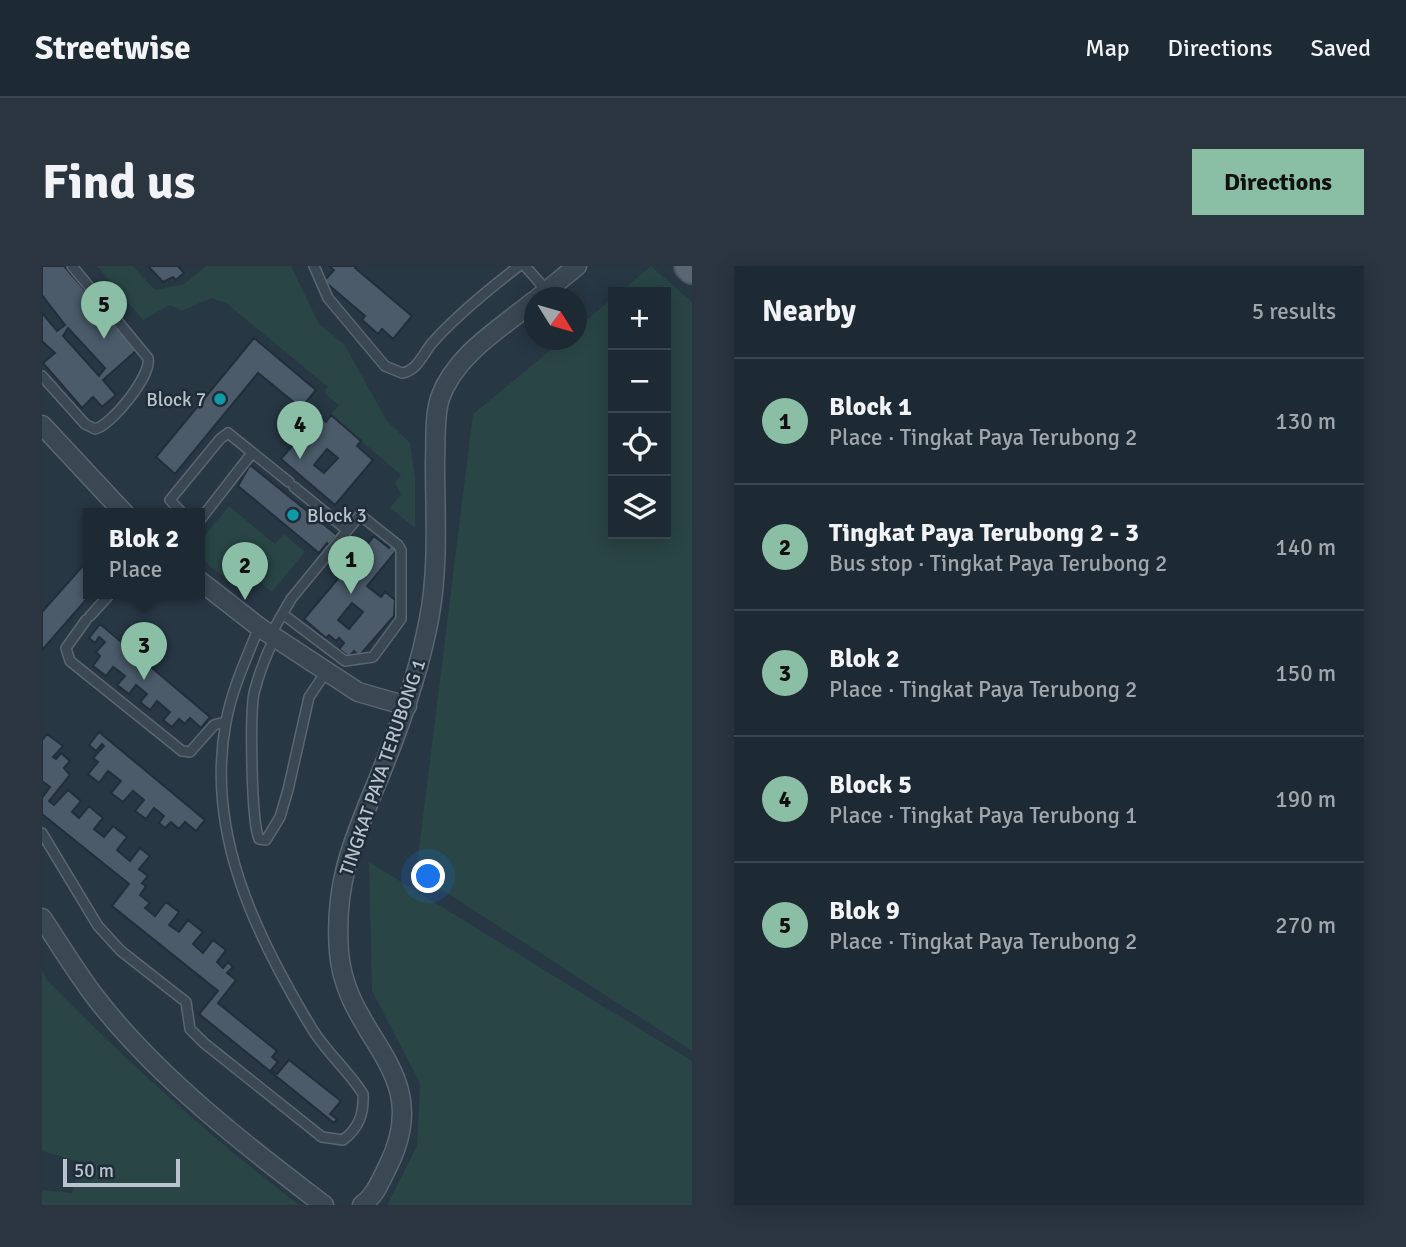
<!DOCTYPE html>
<meta charset="utf-8">
<style>
body{margin:0;font-family:Signika,sans-serif;background:#2a353f;color:#f1f3f6}
.controls{position:absolute;right:21px;top:21px;display:grid;overflow:hidden;border-radius:0px;box-shadow:0 4px 18px #0003}
.controls button{width:63px;height:63px;display:grid;place-items:center;padding:0;border:0;border-bottom:2px solid #3b454e;background:#1d2933;color:#f1f3f6;font:35px sans-serif}
.compass{position:absolute;left:482px;top:21px;width:63px;height:63px;border-radius:50%;background:#1d2933;box-shadow:0 4px 18px #0003;rotate:127deg}
.scale{position:absolute;left:21px;bottom:18px;width:117px;box-sizing:border-box;padding-left:7px;border:4px solid #b9c3cd;border-top:0;font-size:19px;line-height:24px;white-space:nowrap;color:#b9c3cd;-webkit-text-stroke:5px #202d39;paint-order:stroke}
.you{position:absolute;left:387px;top:611px;width:24px;height:24px;margin:-18px;border:5px solid #fff;border-radius:50%;background:#1a73e8;box-shadow:0 0 0 10px #1a73e833}
.badge{display:grid;place-items:center;width:46px;height:46px;border-radius:50%;background:#8abfa5;color:#111;font-size:23px;font-weight:700}
.pin{position:absolute;translate:-50% -58px;filter:drop-shadow(0 2px 4px #0008)}
.pin::after{content:'';position:absolute;top:37px;width:24px;height:21px;background:inherit;clip-path:polygon(0 0,100% 0,50% 100%)}
.popup{position:absolute;left:41px;top:242px;width:122px;height:91px;box-sizing:border-box;display:grid;place-content:center;border-radius:0px;background:#1d2933;filter:drop-shadow(0 2px 5px #0005);font-size:23px;white-space:nowrap;color:#a0a6ac}
.popup b{font-size:26px;color:#f1f3f6}
.popup::after{content:'';position:absolute;left:50%;top:100%;margin-left:-14px;border:14px solid transparent;border-top-color:#1d2933}
.list{margin:0;padding:0;list-style:none}
h2{display:flex;justify-content:space-between;align-items:center;height:91px;margin:0;padding:0 28px;font-size:30px}
h2 small{font-size:23px;font-weight:400;color:#a0a6ac}
.list li{display:grid;grid-template-columns:46px 1fr auto;gap:21px;align-items:center;box-sizing:border-box;height:126px;padding:0 28px;border-top:2px solid #3b454e}
.list b{display:block;font-size:26px;white-space:nowrap}
.list p{margin:0;font-size:23px;white-space:nowrap;color:#a0a6ac}
.list em{font-size:23px;font-style:normal;color:#a0a6ac}
.icon{flex:none;width:38px;height:38px;fill:none;stroke:currentColor;stroke-width:2;stroke-linecap:round;stroke-linejoin:round}
.map{position:relative;flex:none;width:650px;height:939px;overflow:hidden;border-radius:0px}
header{display:flex;align-items:center;gap:42px;box-sizing:border-box;height:98px;padding:0 35px;background:#1d2933;border-bottom:2px solid #3b454e}
header strong{font-size:33px}
nav{display:flex;gap:38px;margin-inline-start:auto;font-size:24px}
.intro{display:flex;align-items:center;justify-content:space-between;box-sizing:border-box;height:168px;padding:0 42px}
h1{margin:0;font-size:49px}
.button{padding:18px 32px;border-radius:0px;background:#8abfa5;color:#111;font-size:24px;font-weight:700}
main{display:flex;gap:42px;padding:0 42px}
aside{flex:1;background:#1d2933;border-radius:0px;box-shadow:0 4px 18px #0003}
.map>svg:first-child{display:block}
.green{fill:#294545}
.building{fill:#4b5b6a;stroke:#222f3b;stroke-width:2;fill-rule:evenodd}
.lines{fill:none;stroke-linecap:round;stroke-linejoin:round}
.lane-casing{stroke:#5a6671;stroke-width:12}
.street-casing{stroke:#5a6671;stroke-width:21}
.primary-casing{stroke:#485460;stroke-width:32}
.lane{stroke:#3b4854;stroke-width:9}
.street{stroke:#3b4854;stroke-width:18}
.primary{stroke:#596774;stroke-width:28}
.culture-dot{fill:#0f9aa8;stroke:#202d39;stroke-width:2.5}
.labels{text-anchor:middle;stroke-width:5;stroke-linejoin:round;paint-order:stroke}
.poi-label{font-size:19px;fill:#b9c3cd;stroke:#202d39;text-anchor:end}
.street-label{font-size:19px;fill:#b9c3cd;stroke:#202d39}
</style>
<header>
<strong>Streetwise</strong>
<nav><a>Map</a><a>Directions</a><a>Saved</a></nav>
</header>
<div class="intro"><h1>Find us</h1><a class="button">Directions</a></div>
<main>
<div class="map">
<svg width="650" height="939" viewBox="0 0 650 939">
<rect width="100%" height="100%" fill="#273744"/>
<path class="green" d="M55,0h36l22,24 29,-6 22,-18h85l28,58 25,20 43,77 23,22 5,34v51l-25,-20 11,-14 -6,-11 6,-8 -70,-60 8,-10 -15,-12 4,-6 -102,-84 -15,-5 -29,13 -12,-6 -27,15z
M609,0l41,36v749l-276,-178 57,-459 90,-74h13l1,-12 36,-30v236h53v-242h-46z
M187,240l46,38 9,-10 21,18 -33,40 -22,-17 -12,14 -38,-31v-17z
M327,596l323,199v144h-305l30,-59 3,-63 -48,-92z
M0,704l5,10c79,81 162,156 252,225h-257v-15l30,3 9,-31 -39,-11z"/>
<path class="building" d="M0,0h22l73,84 -34,30 13,15 -14,12 -9,-10 -11,11 -39,-45 12,-10 -13,-12v-28l15,18 8,-6 -23,-30zM26,62l37,40 -6,8 -36,-40z
M106,0h30l6,7 -8,7 -3,-3 -10,5z
M287,0h28l-2,2 57,48 -19,23 -11,-10 -4,5 -16,-14 3,-4 -41,-35 10,-11z
M212,72l62,52 -15,18 -43,-35 -83,101 -19,-17z
M276,149l8,7 5,-7 30,26 -4,5 16,14 -38,45 -54,-46zM285,183l11,9 -14,15 -10,-8z
M208,199l87,70 -8,10 -2,-2 -8,10 -81,-67z
M332,270l15,12 2,-3 6,5 -30,36 14,11 4,-5 10,8 -1,16 -35,40 -5,-5 -5,6 -10,-8 5,-6 -5,-5 -3,3 -7,-6 -3,3 -22,-19zM310,337l11,9 -14,17 -11,-9z
M46,294v34h3l-49,56v-38z
M58,358l110,93 -9,11 -11,-10 -5,6 -6,-5 -7,8 -9,-7 7,-8 -13,-11 -7,9 -10,-8 7,-8 -11,-9 -7,9 -12,-9 8,-9 -12,-9 -7,9 -13,-10 7,-10 -4,-4 9,-10 -6,-5 -4,6 -6,-5z
M57,466l106,88 -9,11 -11,-9 -6,7 -8,-7 -6,6 -6,-5 5,-7 -10,-8 -8,11 -11,-8 9,-11 -11,-9 -10,11 -12,-9 10,-12 -13,-10 -9,12 -11,-9 10,-12 -5,-4 11,-12 -2,-2 -6,7 -7,-6z
M5,468l16,12 -10,11 3,2 5,-6 9,8 -6,7 6,7 -21,26 5,4 14,-15 13,11 -9,11 7,6 10,-12 14,12 -9,11 10,8 9,-11 14,11 -10,13 13,11 10,-13 10,8 -11,13 9,7 -6,7 4,3 -6,9 10,8 -5,5 10,8 11,-14 13,10 -10,13 10,7 9,-12 15,12 -10,12 10,9 10,-13 13,10 -9,12 6,6 5,-6 5,5 -6,6 9,7 -18,23 59,48 -5,6 6,5 -7,8 6,4 12,-14 52,41 -11,13 7,5 -3,4 -135,-109 19,-23 -106,-85 17,-22 -87,-70v-16l8,-11 -8,-6v-41z"/>
<g class="lines">
<g class="lane-casing">
<path id="lane" d="M272,0l14,32 57,68 17,7c15,-2 21,-19 30,-30 25,-28 57,-54 87,-77
M483,0l22,25
M0,110l43,48 10,5c17,-4 57,-54 53,-71l-76,-92
M252,221l53,43
M141,248l-13,-14 50,-61 8,-6 61,49
M158,254l52,-67
M48,350l20,-22
M44,354l-20,28 4,13 112,90 8,1 24,-27 11,-3
M229,368l20,-35 69,-84 38,30 3,5v69l-28,38 -28,4 -61,-46
M233,371c-9,18 -16,36 -21,56 -4,21 -3,127 5,146l7,1 14,-23 8,-27 21,-93 17,-25
M0,567l56,93 23,25 65,51 4,27 14,14 118,94 21,3c16,-12 21,-26 20,-46 -15,-24 -38,-43 -52,-67 -55,-91 -106,-195 -85,-305 6,-33 21,-65 33,-95"/>
</g>
<g class="street-casing">
<path id="street" d="M496,32l39,-32
M0,159l83,89
M158,315l59,46 99,65 49,14
M0,652c18,27 34,54 54,80 60,78 150,148 228,207
M320,939c13,-9 19,-25 26,-39 48,-96 -42,-126 -49,-214 -6,-78 20,-123 47,-192 18,-46 34,-92 43,-141 10,-51 6,-106 6,-158 1,-20 -1,-44 5,-63 15,-43 61,-70 94,-97"/>
</g>
<g class="primary-casing">
<path id="primary" d="M647,0l3,3"/>
</g>
<use href="#lane" class="lane"/>
<use href="#street" class="street"/>
<use href="#primary" class="primary"/>
</g>
<g class="culture-dot">
<circle cx="178" cy="133" r="7"/>
<circle cx="251" cy="249" r="7"/>
</g>
<g class="labels">
<g class="poi-label">
<text x="164" y="140">Block 7</text>
<text x="265" y="256" text-anchor="start">Block 3</text>
</g>
<g class="street-label">
<text transform="translate(340 501) rotate(-71)" y="7">TINGKAT PAYA TERUBONG 1</text>
</g>
</g>
</svg>
<div class="controls">
<button>+</button>
<button>−</button>
<button><svg class="icon" aria-label="locate" viewBox="0 0 24 24"><circle cx="12" cy="12" r="6"/><path d="M12 2v4M12 18v4M2 12h4M18 12h4"/></svg></button>
<button><svg class="icon" aria-label="layers" viewBox="0 0 24 24"><path d="M12 4l9 5-9 5-9-5zM3 14l9 5 9-5"/></svg></button>
</div>
<svg class="compass" viewBox="-18 -18 36 36"><path d="M0-13l5 13h-10z" fill="#e53935"/><path d="M0 13l5-13h-10z" fill="#a0a6ac"/></svg>
<div class="scale">50 m</div>
<div class="you"></div>
<div class="pin badge" style="left:309px;top:328px">1</div>
<div class="pin badge" style="left:203px;top:334px">2</div>
<div class="pin badge" style="left:102px;top:414px">3</div>
<div class="popup"><b>Blok 2</b>Place</div>
<div class="pin badge" style="left:258px;top:193px">4</div>
<div class="pin badge" style="left:62px;top:73px">5</div>
</div>
<aside>
<h2>Nearby<small>5 results</small></h2>
<ul class="list">
<li><span class="badge">1</span><div><b>Block 1</b><p>Place · Tingkat Paya Terubong 2</p></div><em>130 m</em></li>
<li><span class="badge">2</span><div><b>Tingkat Paya Terubong 2 - 3</b><p>Bus stop · Tingkat Paya Terubong 2</p></div><em>140 m</em></li>
<li><span class="badge">3</span><div><b>Blok 2</b><p>Place · Tingkat Paya Terubong 2</p></div><em>150 m</em></li>
<li><span class="badge">4</span><div><b>Block 5</b><p>Place · Tingkat Paya Terubong 1</p></div><em>190 m</em></li>
<li><span class="badge">5</span><div><b>Blok 9</b><p>Place · Tingkat Paya Terubong 2</p></div><em>270 m</em></li>
</ul>
</aside>
</main>
